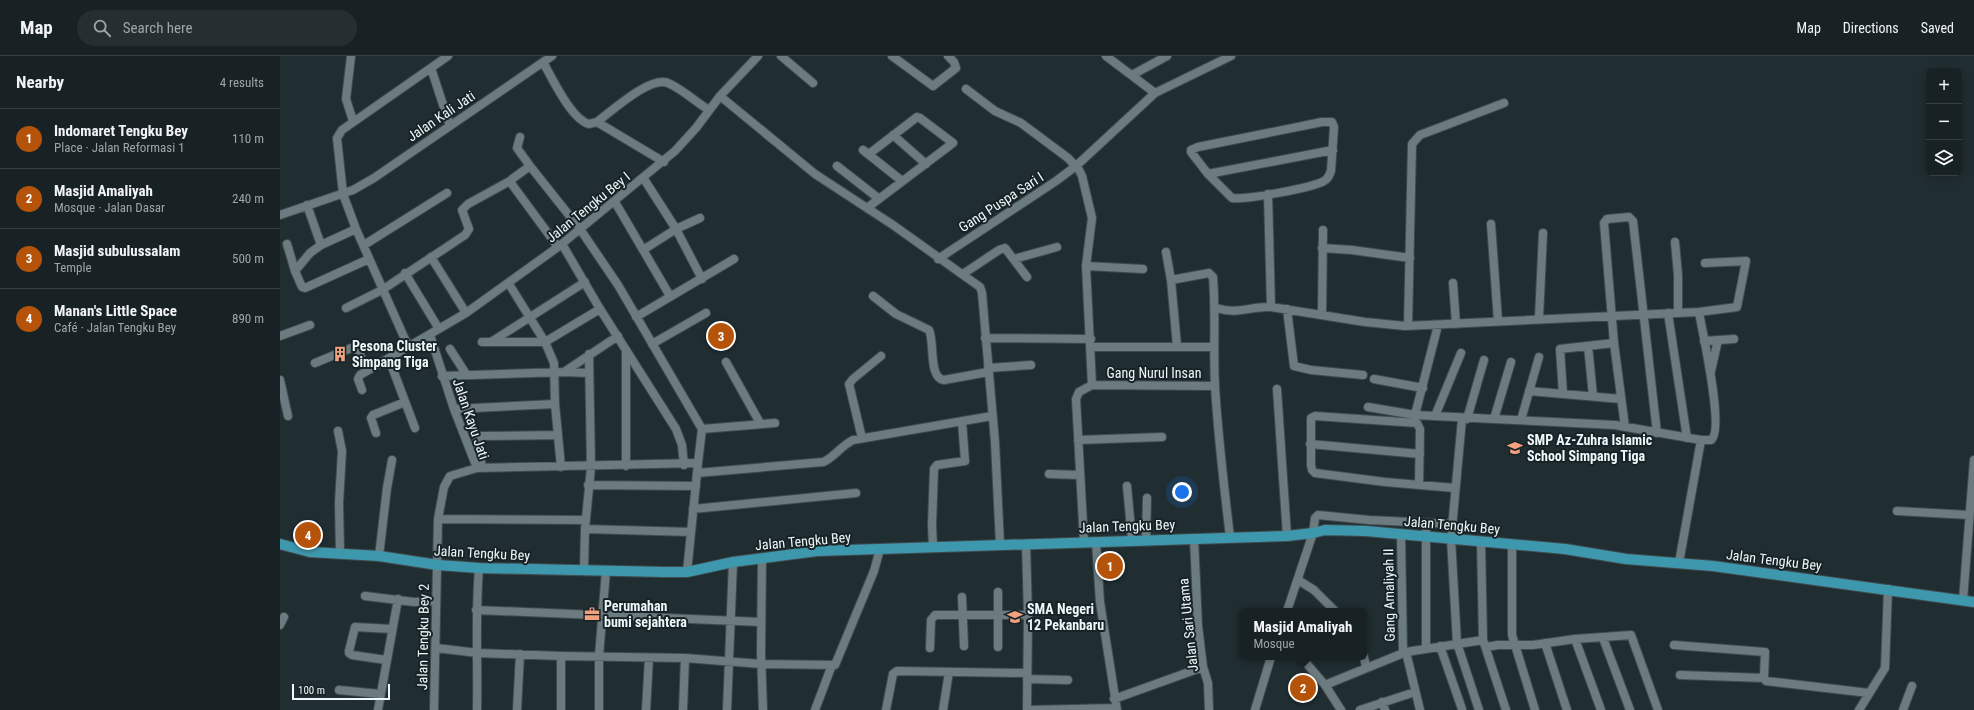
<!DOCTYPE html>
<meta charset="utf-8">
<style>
body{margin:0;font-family:"Roboto Condensed",sans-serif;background:#252f32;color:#f1f3f6}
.controls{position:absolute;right:12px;top:12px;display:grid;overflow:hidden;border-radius:6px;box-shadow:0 2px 10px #0003}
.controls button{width:36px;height:36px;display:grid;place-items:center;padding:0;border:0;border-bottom:1px solid #363f42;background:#182225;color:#f1f3f6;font:20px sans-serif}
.scale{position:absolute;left:12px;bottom:10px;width:98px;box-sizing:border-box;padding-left:4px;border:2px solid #eef7f9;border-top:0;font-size:11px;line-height:14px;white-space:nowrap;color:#eef7f9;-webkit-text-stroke:3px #172327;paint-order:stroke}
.you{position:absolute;left:902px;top:436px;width:14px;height:14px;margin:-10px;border:3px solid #fff;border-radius:50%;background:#1a73e8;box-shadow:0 0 0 6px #1a73e833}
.badge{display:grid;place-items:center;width:26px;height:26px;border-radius:50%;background:#b45309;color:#fff;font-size:13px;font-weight:700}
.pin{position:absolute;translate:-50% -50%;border:2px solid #fff;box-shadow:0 1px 4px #0006}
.popup{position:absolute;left:959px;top:552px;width:128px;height:52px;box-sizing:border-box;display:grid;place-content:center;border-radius:6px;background:#182225;filter:drop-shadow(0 1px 3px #0005);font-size:13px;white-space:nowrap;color:#9fa4a7}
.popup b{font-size:15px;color:#f1f3f6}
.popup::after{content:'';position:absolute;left:50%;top:100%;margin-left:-8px;border:8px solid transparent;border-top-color:#182225}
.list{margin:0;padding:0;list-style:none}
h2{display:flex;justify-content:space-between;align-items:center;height:52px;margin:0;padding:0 16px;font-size:17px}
h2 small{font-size:13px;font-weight:400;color:#9fa4a7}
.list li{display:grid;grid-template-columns:26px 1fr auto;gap:12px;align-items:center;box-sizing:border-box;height:60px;padding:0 16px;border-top:1px solid #363f42}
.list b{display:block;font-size:15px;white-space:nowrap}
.list p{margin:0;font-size:13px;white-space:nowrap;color:#9fa4a7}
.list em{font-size:13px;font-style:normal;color:#9fa4a7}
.icon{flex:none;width:22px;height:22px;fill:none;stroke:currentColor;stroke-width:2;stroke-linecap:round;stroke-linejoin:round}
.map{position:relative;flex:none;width:1694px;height:654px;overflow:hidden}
header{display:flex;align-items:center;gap:24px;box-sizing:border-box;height:56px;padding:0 20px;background:#182225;border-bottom:1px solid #363f42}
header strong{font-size:19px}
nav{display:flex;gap:22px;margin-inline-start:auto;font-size:14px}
.search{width:280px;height:36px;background:#252f32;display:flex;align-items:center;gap:10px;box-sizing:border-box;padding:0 14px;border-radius:22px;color:#9fa4a7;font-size:15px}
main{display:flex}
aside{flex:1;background:#182225}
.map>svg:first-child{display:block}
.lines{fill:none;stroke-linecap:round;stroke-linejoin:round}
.minor-casing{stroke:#404b4f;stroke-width:10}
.major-casing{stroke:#404b4f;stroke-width:12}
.minor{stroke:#6c7b7f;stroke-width:8}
.major{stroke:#3e98ad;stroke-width:10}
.labels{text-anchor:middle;stroke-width:4;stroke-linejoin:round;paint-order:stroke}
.street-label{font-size:14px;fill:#eef7f9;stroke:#172327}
.poi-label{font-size:14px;font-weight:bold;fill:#eef7f9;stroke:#172327;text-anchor:start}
</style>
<header>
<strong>Map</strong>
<div class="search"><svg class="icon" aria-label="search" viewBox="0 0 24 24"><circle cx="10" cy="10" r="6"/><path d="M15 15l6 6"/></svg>Search here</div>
<nav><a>Map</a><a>Directions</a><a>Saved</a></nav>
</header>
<main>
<aside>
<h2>Nearby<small>4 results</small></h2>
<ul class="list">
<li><span class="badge">1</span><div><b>Indomaret Tengku Bey</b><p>Place · Jalan Reformasi 1</p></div><em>110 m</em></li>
<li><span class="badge">2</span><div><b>Masjid Amaliyah</b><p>Mosque · Jalan Dasar</p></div><em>240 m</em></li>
<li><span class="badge">3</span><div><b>Masjid subulussalam</b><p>Temple</p></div><em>500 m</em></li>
<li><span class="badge">4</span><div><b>Manan's Little Space</b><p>Café · Jalan Tengku Bey</p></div><em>890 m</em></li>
</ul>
</aside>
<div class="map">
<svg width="1694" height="654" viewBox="0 0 1694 654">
<rect width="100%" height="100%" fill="#202d31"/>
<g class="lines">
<g class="minor-casing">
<path id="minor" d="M71,0l-5,43 7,22
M501,0l32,27
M612,0l41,30 23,-18 -2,-6 -6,-6
M263,6c9,16 28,57 46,62l8,-2 67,40
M151,12l19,58
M852,19l35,-19
M686,33l29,22 26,12 47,35 11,12 3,6 10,42 -6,48 6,119 -13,7 -3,7 8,143
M875,37l76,-37
M440,40l95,78 78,51 87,62 2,6 13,149 5,102
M317,66c16,-12 53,-46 71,-39 14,6 28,19 41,27
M1042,66h10l2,5 -3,44c-2,5 -3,8 -7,10 -12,7 -79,19 -92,17l-24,-24 -17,-22v-2l7,-3z
M613,79l33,29
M240,81l-3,11 13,18
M583,94l39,31
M557,110l41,32
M928,118l125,-24
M364,123l32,50 26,50
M988,138l3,113
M335,146l55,94
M27,149l14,40 -11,8 -15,18 7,16 3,1 64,-29
M587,152l86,-65 -33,-25 -3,-1 -48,37
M0,159l73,-25 21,-12 178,-122
M1211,168l7,97
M1395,186l3,33v37
M7,188l8,27
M282,188l38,65 76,120 6,16 2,20
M41,189l35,-16
M84,189l83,-52
M278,191l-47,-64 1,-4 18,-13 50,63 38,56 84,144
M1042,192l30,2 58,8
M363,194l33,-21 24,-11
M886,196l5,28 6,66
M151,201l35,56
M658,203l118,-78 20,-15 79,-73 -49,-37
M734,203l43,-12
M806,210l57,3
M125,217l34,56
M683,218l36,-24 6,-2 22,29
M891,224l38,-7 4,4c3,36 0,72 2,109 3,51 9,101 15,151
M1173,227l3,41
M229,228l36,58 9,21 1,41 6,63
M593,240l23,18 33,16c6,12 -1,48 15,50l44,-8
M66,252l36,-18 83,-55 4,-6 -7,-19 6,-6 42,-23
M936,252c23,7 34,-2 55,-1l94,15 40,4 294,-14 38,-5 9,-46 -41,2
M1007,253l7,57 17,4 52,5
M1388,257l19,125
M1042,259l1,-85
M356,261l98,-58
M1259,262l4,-85
M1128,270l4,-182 8,-9 84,-32
M150,279l24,74 23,59 -27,8 -6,11 -6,32 -4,191
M0,280l30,-11
M705,282l106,1
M1424,285l30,-2
M202,286h63l55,-33
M211,286l94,-60
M372,288l54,-31
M128,290l-52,-117 -13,-35 -6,-56 5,-8 106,-74
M1308,290l5,50
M811,291h123
M170,293l16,25
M346,294v116
M109,303l26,69
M446,306l34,61
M35,307l41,-17 11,25
M708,312l43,-3
M1431,315l7,-31
M284,316l54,-36
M162,320l122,-4 25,1
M1094,323l49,9
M0,324l8,36
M812,329l123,1
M997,333l10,147
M82,334l-4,-11 2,-4 106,-62 92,-66 117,-96 21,-23 24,-32 38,-40
M1249,335l92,8
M1283,338l-3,-45 54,-6
M1088,351l47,8 79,4 17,-57
M174,353l101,-5
M1135,359l23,-90
M1155,360l26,-63
M1182,363l-11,120 6,104 22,67
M1187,363l17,-59
M1214,363l121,6 86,15h10c14,-10 -9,-109 -12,-128
M1241,364l18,-63
M1345,371l-11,-84 -10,-120 3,-4 22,-2 4,4 24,212
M58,375l4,20 -3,52 1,49
M96,377l-5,-15 2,-3 32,-13
M582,382l-13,-54 4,-5 28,-23
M798,384l84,-3
M1030,388l110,10
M418,407l4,-34 73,-6
M197,412l221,-5 -11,109
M202,412l-5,-28 1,-3 4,-1 76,-1
M417,417l126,-11c9,-3 18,-16 30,-22l139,-24
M769,418l31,1
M308,429l108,1
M1139,429l1,-56 -3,-6 -102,-7 -4,2v47l1,5 3,3 70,9 70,6
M847,430l5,54
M413,453l163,-16
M1617,455l72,4
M158,463l147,1
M1146,467v124
M305,473l106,3
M1121,479l2,116 3,1 14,58
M914,482l4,88 5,41 5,16 1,27
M866,483l1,-41
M816,486l4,60 17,108
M1201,486l2,98 23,70
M746,488l2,71 -1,95
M1232,489v90l23,75
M653,491l-1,-22 2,-56 3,-4 28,-4 -3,-40
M99,500l8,-68 5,-28
M482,502l-1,95 2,57
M1399,507l22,-123
M304,514l1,-41 6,-62 -2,-113
M1018,524l16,10 21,21
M85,540l49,6 22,-1
M682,541l2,49
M1683,544l11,-140
M196,554l285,12
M1007,555l26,-78 2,-15 3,-3 51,5 83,4
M0,569l4,-8
M1323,582l27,72
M1295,583l26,71
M1265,587l22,67
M1394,589l91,7 -1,26 2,3 103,12
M1160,590l22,63
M718,591v-55
M1206,591l12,-2h35l42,-6 56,-4 27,75
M156,592l42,5 83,3 124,2 76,6 74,1 39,-94 6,-22
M650,592l1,-28 4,-5h93
M281,600v54
M1021,601l24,28 81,-33 77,-12
M1084,601l2,10
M106,604l-34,-5 -3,-2v-2l6,-24 37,2
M1400,619l84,3
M747,623l41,1
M1045,629l16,25
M59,634l41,4
M834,643l89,-32
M1102,646l3,8
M98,654l20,-111
M197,654c1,-47 -2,-94 2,-142
M237,654l3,-56
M319,654v-54l7,-85
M366,654l3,-52
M403,654l2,-52
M447,654l6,-148
M535,654l17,-45
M606,654l7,-36 4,-3 129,2
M663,654l6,-38
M749,654l87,-2
M975,654l16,-53
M1080,654l55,-18
M1579,654l26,-42 3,-79
M1623,654l9,-24"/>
</g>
<g class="major-casing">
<path id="major" d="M0,488l30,8 69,4 59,9 41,3 186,4h22l46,-10 84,-11 470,-15 26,-3 12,-3 41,1 199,18 61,10 87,7 261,36"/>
</g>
<use href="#minor" class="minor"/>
<use href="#major" class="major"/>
</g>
<defs>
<g id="building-bare" transform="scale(1.2)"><path d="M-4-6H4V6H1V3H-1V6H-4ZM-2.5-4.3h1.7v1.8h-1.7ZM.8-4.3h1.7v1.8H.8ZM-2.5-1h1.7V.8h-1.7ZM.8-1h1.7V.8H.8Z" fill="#f2a17e" stroke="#172327" stroke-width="2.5" paint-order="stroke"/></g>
<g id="school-bare" transform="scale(1.2)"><path d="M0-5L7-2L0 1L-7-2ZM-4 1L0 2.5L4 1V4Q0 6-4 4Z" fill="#f2a17e" stroke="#172327" stroke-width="2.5" paint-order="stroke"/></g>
<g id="office-bare" transform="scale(1.2)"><path d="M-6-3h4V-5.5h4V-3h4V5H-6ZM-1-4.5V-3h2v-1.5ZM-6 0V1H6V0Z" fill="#f2a17e" stroke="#172327" stroke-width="2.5" paint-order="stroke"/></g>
</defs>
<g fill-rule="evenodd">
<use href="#building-bare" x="60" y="298"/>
<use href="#school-bare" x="1235" y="392"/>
<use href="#office-bare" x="312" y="558"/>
<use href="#school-bare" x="735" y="561"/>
</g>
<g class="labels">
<g class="street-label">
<text transform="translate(161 60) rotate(-34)" y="5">Jalan Kali Jati</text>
<text transform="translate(721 146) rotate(-33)" y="5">Gang Puspa Sari I</text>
<text transform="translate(308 151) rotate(-39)" y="5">Jalan Tengku Bey I</text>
<text x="874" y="322">Gang Nurul Insan</text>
<text transform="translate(191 363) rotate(71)" y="5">Jalan Kayu Jati</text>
<text transform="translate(1172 469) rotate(5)" y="5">Jalan Tengku Bey</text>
<text transform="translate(847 470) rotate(-2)" y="5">Jalan Tengku Bey</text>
<text transform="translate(523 485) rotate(-5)" y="5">Jalan Tengku Bey</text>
<text transform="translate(202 497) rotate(3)" y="5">Jalan Tengku Bey</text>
<text transform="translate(1494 504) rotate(7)" y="5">Jalan Tengku Bey</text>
<text transform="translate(1109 539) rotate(-91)" y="5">Gang Amaliyah II</text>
<text transform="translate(908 569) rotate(-96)" y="5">Jalan Sari Utama</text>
<text transform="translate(143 581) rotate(-89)" y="5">Jalan Tengku Bey 2</text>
</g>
<g class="poi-label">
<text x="72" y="295">Pesona Cluster<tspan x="72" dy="16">Simpang Tiga</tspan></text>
<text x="1247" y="389">SMP Az-Zuhra Islamic<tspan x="1247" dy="16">School Simpang Tiga</tspan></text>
<text x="324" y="555">Perumahan<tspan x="324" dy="16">bumi sejahtera</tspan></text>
<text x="747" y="558">SMA Negeri<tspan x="747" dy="16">12 Pekanbaru</tspan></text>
</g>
</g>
</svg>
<div class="controls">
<button>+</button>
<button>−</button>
<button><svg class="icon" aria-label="layers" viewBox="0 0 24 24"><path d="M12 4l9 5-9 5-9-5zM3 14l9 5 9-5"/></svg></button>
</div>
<div class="scale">100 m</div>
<div class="you"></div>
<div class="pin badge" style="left:830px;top:510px">1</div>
<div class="pin badge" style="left:1023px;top:632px">2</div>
<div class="popup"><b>Masjid Amaliyah</b>Mosque</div>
<div class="pin badge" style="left:441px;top:280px">3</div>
<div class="pin badge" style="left:28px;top:479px">4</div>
</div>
</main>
